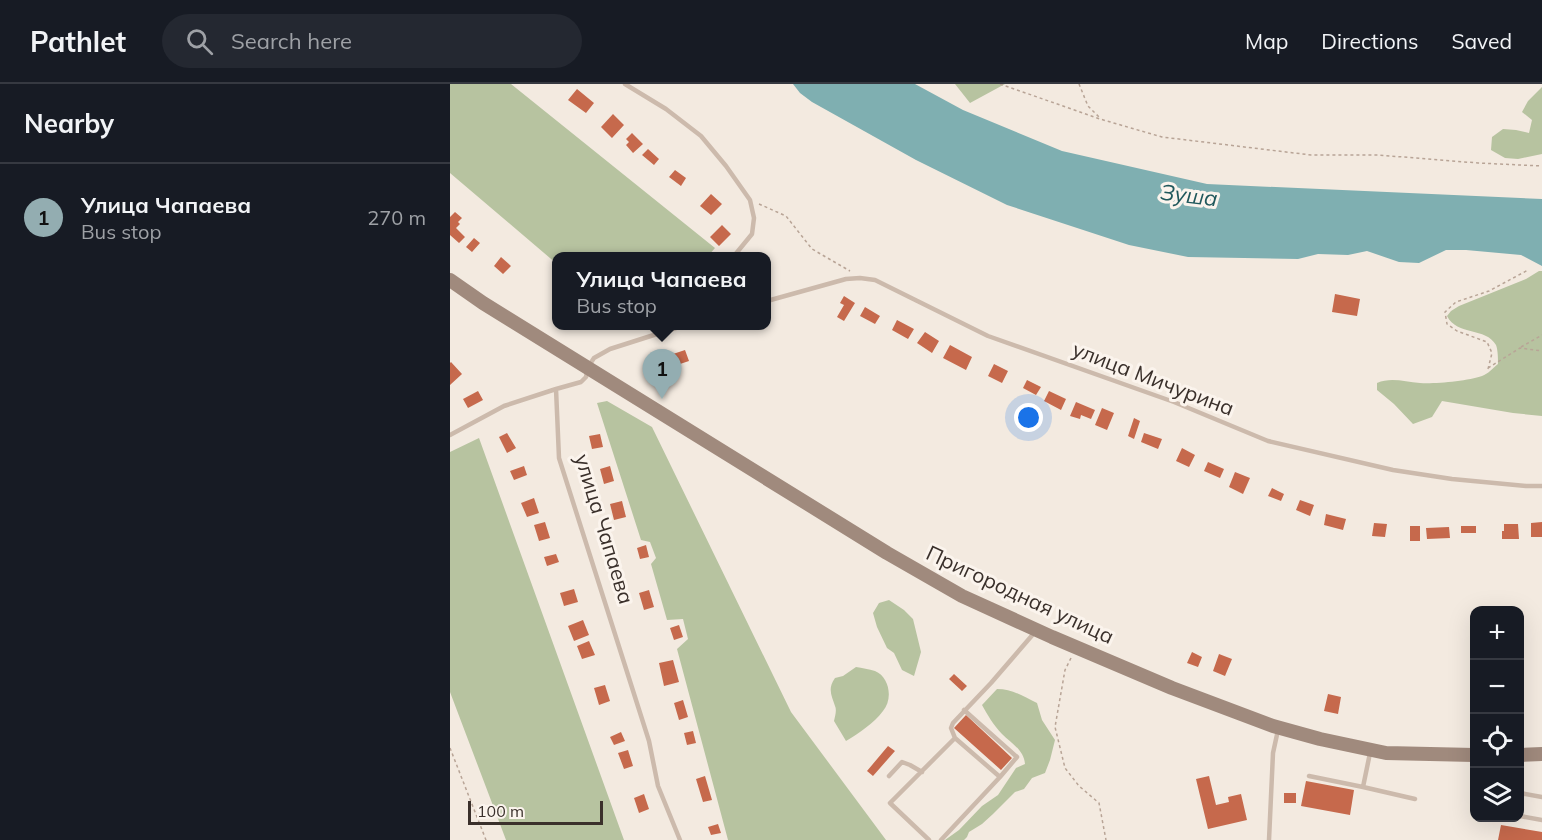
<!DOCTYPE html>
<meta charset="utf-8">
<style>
body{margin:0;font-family:Mulish,sans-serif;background:#242831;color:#f1f3f6}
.controls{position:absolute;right:18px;bottom:18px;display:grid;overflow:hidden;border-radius:12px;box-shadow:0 6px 24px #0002}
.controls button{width:54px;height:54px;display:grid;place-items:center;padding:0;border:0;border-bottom:2px solid #363941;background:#171b24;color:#f1f3f6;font:30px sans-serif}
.scale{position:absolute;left:18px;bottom:15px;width:135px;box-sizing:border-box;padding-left:6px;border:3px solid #3a302b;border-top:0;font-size:16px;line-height:21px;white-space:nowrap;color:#3a302b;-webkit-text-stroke:4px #fbf4ed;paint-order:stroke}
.you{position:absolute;left:579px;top:334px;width:21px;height:21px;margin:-15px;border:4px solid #fff;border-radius:50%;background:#1a73e8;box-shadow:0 0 0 9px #1a73e833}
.badge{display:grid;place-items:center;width:39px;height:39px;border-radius:50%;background:#93adb1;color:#111;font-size:20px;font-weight:700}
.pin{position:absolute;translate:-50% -50px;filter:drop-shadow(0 2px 3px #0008)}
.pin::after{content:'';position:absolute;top:32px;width:21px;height:18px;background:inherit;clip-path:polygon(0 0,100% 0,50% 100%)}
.popup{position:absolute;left:102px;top:168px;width:219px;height:78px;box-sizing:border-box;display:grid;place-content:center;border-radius:12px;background:#171b24;filter:drop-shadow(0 2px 4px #0005);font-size:20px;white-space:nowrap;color:#9ea1a6}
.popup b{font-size:22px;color:#f1f3f6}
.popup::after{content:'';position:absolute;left:50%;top:100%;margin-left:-12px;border:12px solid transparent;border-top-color:#171b24}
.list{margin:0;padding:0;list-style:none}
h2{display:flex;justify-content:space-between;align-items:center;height:78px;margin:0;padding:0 24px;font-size:26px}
h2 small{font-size:20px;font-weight:400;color:#9ea1a6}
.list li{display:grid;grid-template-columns:39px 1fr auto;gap:18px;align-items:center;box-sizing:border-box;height:108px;padding:0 24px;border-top:2px solid #363941}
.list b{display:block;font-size:22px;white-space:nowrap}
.list p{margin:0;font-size:20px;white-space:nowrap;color:#9ea1a6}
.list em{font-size:20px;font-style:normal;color:#9ea1a6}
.icon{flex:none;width:33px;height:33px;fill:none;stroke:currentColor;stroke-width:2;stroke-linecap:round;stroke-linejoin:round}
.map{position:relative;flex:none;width:1092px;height:756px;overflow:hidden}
header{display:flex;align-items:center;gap:36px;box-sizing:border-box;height:84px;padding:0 30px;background:#171b24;border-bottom:2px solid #363941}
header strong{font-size:28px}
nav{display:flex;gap:33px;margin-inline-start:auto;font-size:21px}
.search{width:420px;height:54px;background:#242831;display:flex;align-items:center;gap:15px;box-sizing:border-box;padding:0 21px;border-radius:33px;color:#9ea1a6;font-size:22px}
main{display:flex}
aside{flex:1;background:#171b24}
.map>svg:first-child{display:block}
.green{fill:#b7c3a0}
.water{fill:#7fafb1}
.building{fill:#c6694c}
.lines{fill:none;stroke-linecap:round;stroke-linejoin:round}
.path{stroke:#b8a496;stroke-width:1.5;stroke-dasharray:3 3;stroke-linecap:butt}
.lane{stroke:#ccbaac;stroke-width:4.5}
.secondary{stroke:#a08a7d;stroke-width:14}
.labels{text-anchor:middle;stroke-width:6;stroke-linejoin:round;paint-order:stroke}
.street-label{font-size:21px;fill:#3a302b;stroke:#fbf4ed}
.water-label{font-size:22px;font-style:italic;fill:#20585c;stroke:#fbf4ed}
</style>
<header>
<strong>Pathlet</strong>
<div class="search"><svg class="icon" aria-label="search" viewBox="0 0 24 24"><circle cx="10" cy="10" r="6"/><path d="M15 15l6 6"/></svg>Search here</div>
<nav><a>Map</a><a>Directions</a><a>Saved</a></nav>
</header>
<main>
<aside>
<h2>Nearby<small></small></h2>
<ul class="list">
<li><span class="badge">1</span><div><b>Улица Чапаева</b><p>Bus stop</p></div><em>270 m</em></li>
</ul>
</aside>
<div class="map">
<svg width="1092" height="756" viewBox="0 0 1092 756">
<rect width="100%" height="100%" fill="#f3eae0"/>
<path class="green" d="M0,0h61l204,164 -7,8h-151v8l-107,-91z
M505,0h50l-35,19z
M1092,3v67l-24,5 -13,-1 -14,-8 1,-13 11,-8 13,1 13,3 3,-13 -10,-8 6,-11z
M1089,187h3v145l-29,-3 -71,-12 -10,16 -19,7 -19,-20 -17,-14v-7c14,-6 28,-1 43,0 15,1 48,-2 62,-7 6,-2 11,-8 16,-12 0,-5 0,-14 -2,-19 -10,-18 -39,-9 -49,-29l4,-5 8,-5 67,-27z
M157,317l45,26 139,285 95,128h-158l-51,-191 11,-10 -5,-20 -16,1 -16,-56 5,-6 -6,-16 -9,-2 -44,-137z
M29,354l145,402h-118l-56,-148v-240z
M439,516l15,10 9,9 8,33 -7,24 -12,-6 -8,-17 -7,-5 -10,-21 -4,-14 6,-10z
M406,583c6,1 13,2 19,4 15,6 18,29 8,40 -9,12 -24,22 -37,30l-12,-20c1,-5 3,-11 1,-15 -3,-10 -8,-17 0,-28l8,-2z
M547,605c15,0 26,7 40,14l5,17 13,20 -5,20 -5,13 -13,5 -8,11 -9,3 -22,22 -11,10 -13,8 -2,5 -3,3h-19l14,-10 23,-24 16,-11 18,-27 9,-4c-1,-14 -14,-21 -23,-30 -8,-8 -15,-20 -20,-29z"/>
<path class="water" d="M343,0h122l48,26 99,41 145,33 335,15v67l-21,-11 -55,-5h-20l-27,13 -20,-1 -32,-11 -19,4 -30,-1 -20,5 -110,-2 -59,-12 -122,-40 -91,-45 -104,-58 -12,-9z"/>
<path class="building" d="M127,5l17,14 -8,10 -18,-13z
M163,30l11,11 -12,13 -11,-11z
M182,49l11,11 -10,9 -7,-8 3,-3 -3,-3z
M198,65l11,10 -5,6 -12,-10z
M225,86l11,8 -5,8 -12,-9z
M261,110l11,10 -11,11 -11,-9z
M5,128l7,6 -4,4 2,2 -4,4 9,9 -6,6 -9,-8v-18z
M272,141l9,9 -12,12 -9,-9z
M24,154l6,5 -8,9 -6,-5z
M51,173l10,9 -8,8 -9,-8z
M885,210l25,5 -3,17 -25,-4z
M394,212l11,7 -11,18 -7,-4 7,-12 -4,-2z
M415,223l15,9 -5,8 -15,-8z
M447,236l17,9 -6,10 -16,-9z
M475,248l14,9 -7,12 -15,-10z
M500,261l22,12 -6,13 -23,-12z
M235,266l4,11 -12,4 -4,-11z
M1,278l11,12 -12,11v-22z
M544,280l14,7 -6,12 -14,-7z
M577,296l14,7 -5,8 -13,-7z
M28,307l5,9 -15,8 -5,-9z
M599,307l17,8 -5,11 -17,-9z
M626,318l19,8 -4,9 -10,-4 -1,4 -10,-3z
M652,324l12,5 -7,17 -12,-5z
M684,334l6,3 -6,18 -6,-3z
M57,349l9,15 -9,5 -8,-16z
M694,349l18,6 -4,10 -17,-7z
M150,350l3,13 -11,2 -3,-13z
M732,364l13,7 -6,12 -13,-6z
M758,378l16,7 -4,9 -16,-7z
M74,382l3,9 -13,5 -4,-9z
M160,382l4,15 -10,3 -4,-15z
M785,388l15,6 -7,16 -14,-7z
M822,404l12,6 -3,7 -13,-5z
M84,414l5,15 -12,4 -6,-14z
M850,416l14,5 -4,11 -14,-6z
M172,417l4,16 -12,3 -4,-16z
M876,430l20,5 -3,11 -19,-5z
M95,438l5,16 -11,3 -5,-16z
M1092,438v15h-11v-14z
M924,439l13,1 -2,13 -13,-1z
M1054,440h14l1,15h-17v-8h2z
M960,442h10v15h-10z
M1011,442h15v7h-15z
M999,443l1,11 -23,1 -1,-11z
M196,461l3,12 -9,2 -3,-11z
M106,470l3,8 -12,4 -3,-9z
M124,505l4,13 -14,4 -4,-13z
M199,506l5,17 -10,3 -5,-17z
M133,536l6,15 -15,6 -6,-15z
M229,541l4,12 -9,3 -4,-12z
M139,557l6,14 -13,4 -5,-13z
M742,568l10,5 -4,10 -11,-4z
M769,570l13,5 -7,17 -12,-5z
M223,576l6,22 -15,4 -5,-23z
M504,590l13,12 -5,5 -13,-12z
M155,601l5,16 -11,4 -5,-17z
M878,610l13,3 -3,17 -14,-3z
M233,616l5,17 -9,3 -5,-17z
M516,631l46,43 -11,12 -47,-42z
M243,647l3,12 -9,2 -3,-12z
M171,648l4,9 -11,4 -4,-8z
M438,662l7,5 -22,25 -6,-5z
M178,666l5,16 -9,3 -6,-16z
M255,692l7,24 -9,2 -7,-23z
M759,692l7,29 13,-3 -1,-5 13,-3 6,26 -39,9 -12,-50z
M856,697l48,9 -4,25 -49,-9z
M834,709h12v10h-12z
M194,710l5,15 -10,4 -5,-15z
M268,740l3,9 -10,2 -3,-8z
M1051,741l41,7v8h-44z"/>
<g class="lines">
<path class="path" d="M550,0l100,35 62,18 149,18h67l100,8 64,3
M629,0l9,22 12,12
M309,120l27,12 26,33 38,22
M1071,263l21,-12
M1038,284l32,-20 22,3
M1038,285l4,-16 -5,-11 -30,-11 -10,-7 -2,-12 11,-10 33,-11 39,-21
M621,574l-6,12 -10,57 10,41 14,18 20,17 7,37
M0,664l36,92"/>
<path class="lane" d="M175,0l41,25 35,27 25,30 24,34 4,18 -2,16 -18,22
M317,217l79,-22 14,-1 15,2 113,56 186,66 94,39 125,29 59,9 74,7h16
M0,351l54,-29 52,-17
M514,626l53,47 -17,20
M439,692l13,-14 8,3 12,7
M859,692l54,11 7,-34
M913,703l52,12
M1070,709l22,4
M1070,732l22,4
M230,756l-22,-54 -9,-45 -90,-283 -3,-69 25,-7 5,-5 2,-10 6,-9 16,-9 72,-23
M479,756l-39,-37 65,-65
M491,756l59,-63 -45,-39 -4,-10 2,-5 38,-40 44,-51
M819,756l4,-87 5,-23"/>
<path class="secondary" d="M0,196l33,23 404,250 75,43 90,41 120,51 101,38 47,13 66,14 88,2
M1070,671l22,-1"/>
</g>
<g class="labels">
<g class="street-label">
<text transform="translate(703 295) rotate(21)" y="7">улица Мичурина</text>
<text transform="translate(154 445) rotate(73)" y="7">улица Чапаева</text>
<text transform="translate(570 511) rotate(25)" y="7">Пригородная улица</text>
</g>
<g class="water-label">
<text transform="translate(739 111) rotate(7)" y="8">Зуша</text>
</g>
</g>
</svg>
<div class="controls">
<button>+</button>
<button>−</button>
<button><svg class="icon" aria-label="locate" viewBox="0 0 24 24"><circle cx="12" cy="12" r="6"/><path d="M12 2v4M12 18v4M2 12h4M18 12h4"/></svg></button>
<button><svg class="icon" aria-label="layers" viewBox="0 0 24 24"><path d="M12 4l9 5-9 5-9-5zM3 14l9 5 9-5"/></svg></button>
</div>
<div class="scale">100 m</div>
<div class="you"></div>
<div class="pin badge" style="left:212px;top:315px">1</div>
<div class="popup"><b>Улица Чапаева</b>Bus stop</div>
</div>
</main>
